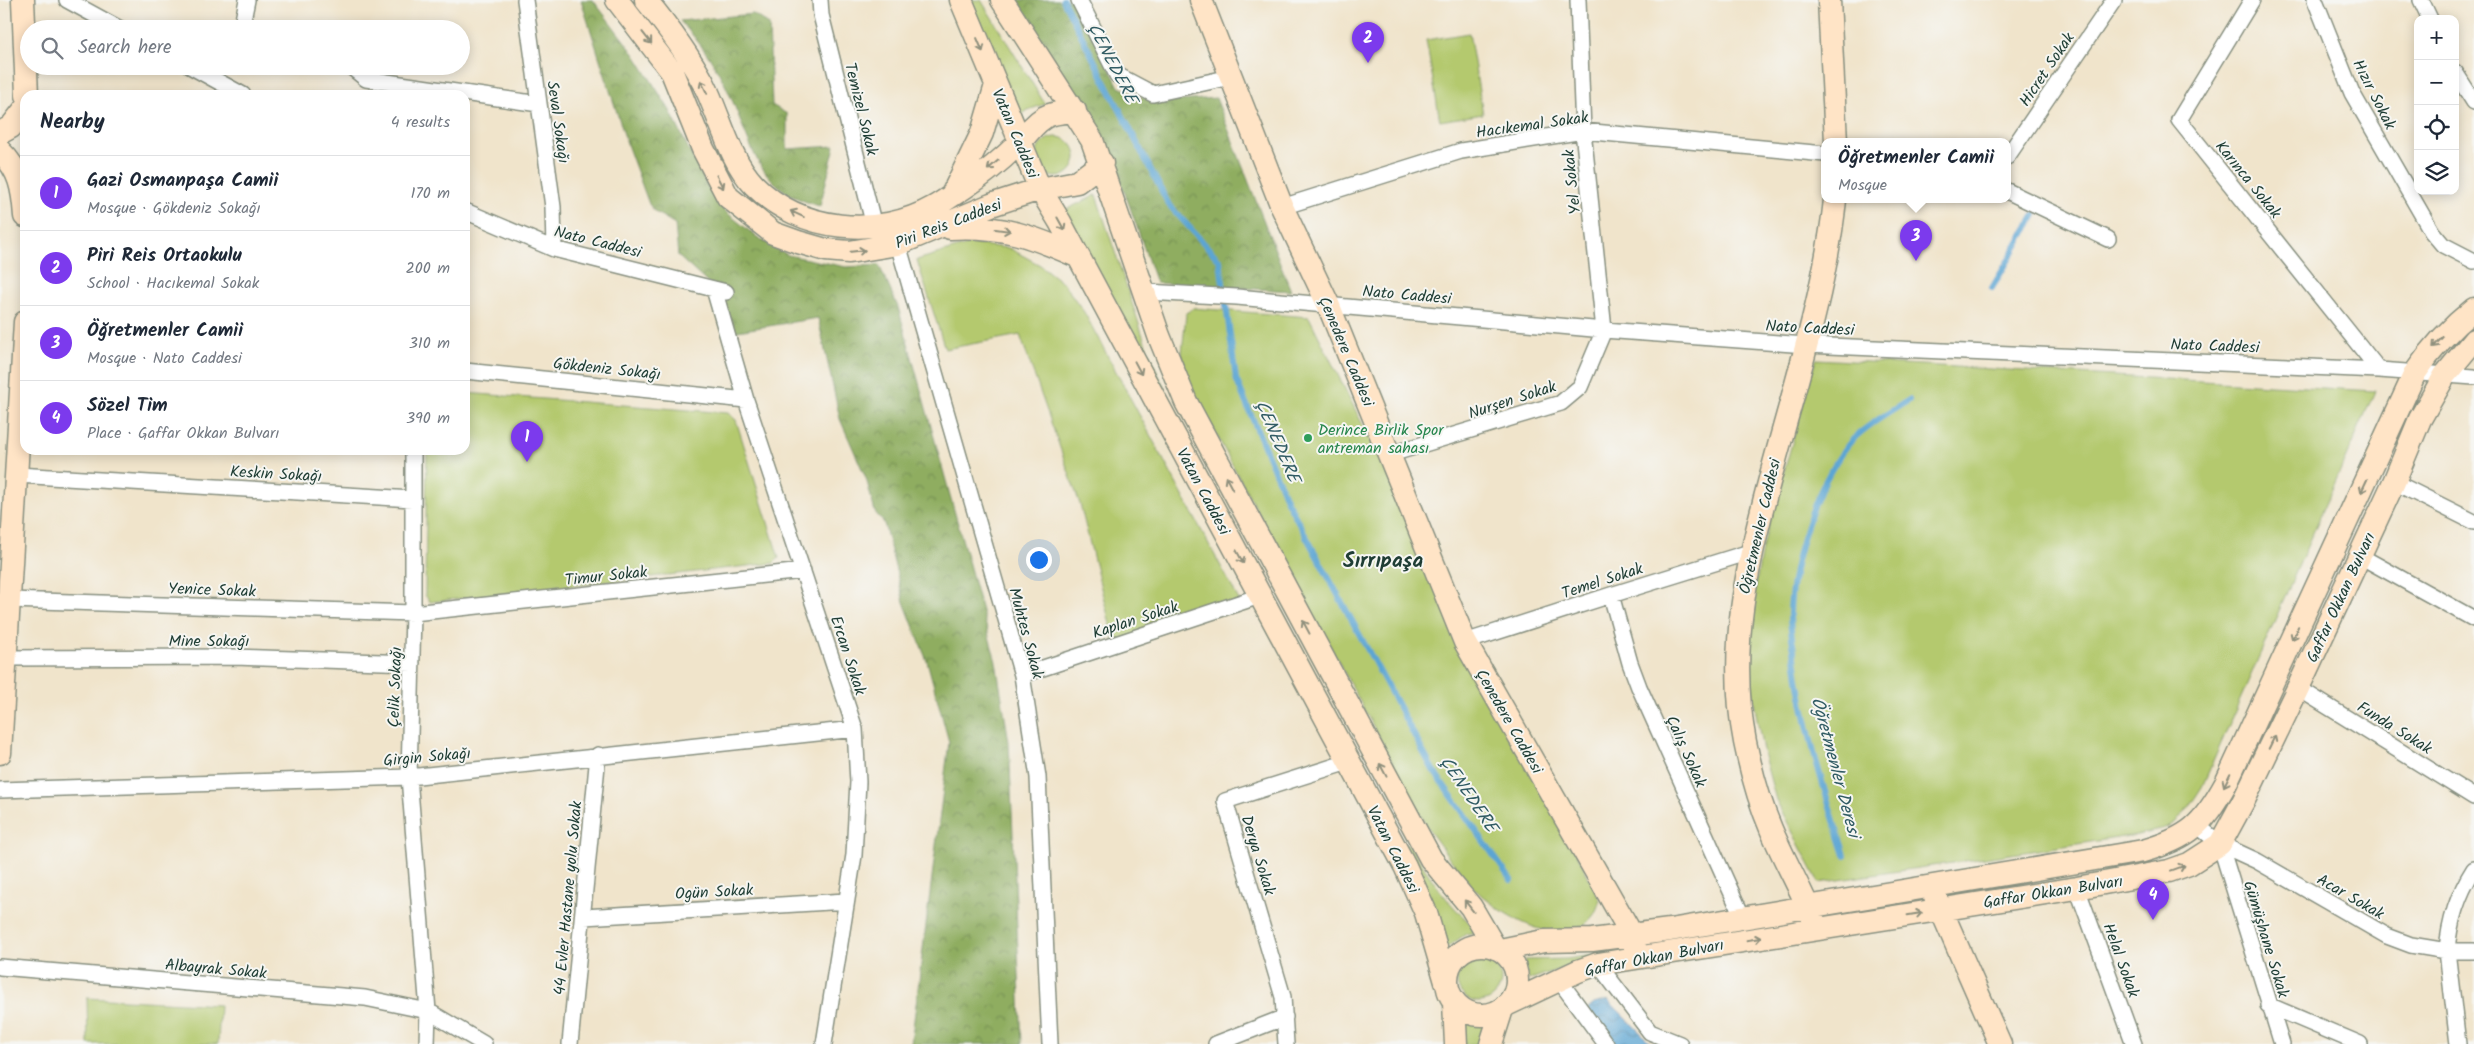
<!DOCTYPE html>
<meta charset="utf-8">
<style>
body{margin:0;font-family:Kalam,sans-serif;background:#f6f6f7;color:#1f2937}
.controls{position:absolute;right:15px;top:15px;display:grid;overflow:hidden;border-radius:10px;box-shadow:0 2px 12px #0003}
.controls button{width:45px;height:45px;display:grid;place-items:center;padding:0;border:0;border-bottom:1px solid #e0e1e3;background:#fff;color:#1f2937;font:25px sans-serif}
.you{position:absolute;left:1038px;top:559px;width:18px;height:18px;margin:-12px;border:4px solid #fff;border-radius:50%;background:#1a73e8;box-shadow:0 0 0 8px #1a73e833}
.badge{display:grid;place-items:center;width:32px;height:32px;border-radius:50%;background:#7c3aed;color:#fff;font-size:16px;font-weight:700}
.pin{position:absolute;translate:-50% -41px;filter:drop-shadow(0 1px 2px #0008)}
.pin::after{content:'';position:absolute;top:26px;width:18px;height:15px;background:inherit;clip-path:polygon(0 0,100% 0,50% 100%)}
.popup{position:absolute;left:1821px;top:138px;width:190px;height:65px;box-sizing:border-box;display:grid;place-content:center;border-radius:10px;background:#fff;filter:drop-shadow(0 1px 4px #0005);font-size:16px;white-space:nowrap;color:#747a83}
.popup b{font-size:19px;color:#1f2937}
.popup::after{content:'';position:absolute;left:50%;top:100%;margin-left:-10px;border:10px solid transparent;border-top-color:#fff}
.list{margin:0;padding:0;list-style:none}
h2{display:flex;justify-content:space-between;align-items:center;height:65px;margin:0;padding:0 20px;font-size:21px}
h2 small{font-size:16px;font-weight:400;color:#747a83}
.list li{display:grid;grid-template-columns:32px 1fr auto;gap:15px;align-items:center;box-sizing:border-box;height:75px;padding:0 20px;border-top:1px solid #e0e1e3}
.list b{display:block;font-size:19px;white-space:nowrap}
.list p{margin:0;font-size:16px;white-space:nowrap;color:#747a83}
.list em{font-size:16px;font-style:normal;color:#747a83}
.icon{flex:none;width:28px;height:28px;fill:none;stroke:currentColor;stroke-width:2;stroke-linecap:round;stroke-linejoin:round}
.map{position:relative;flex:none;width:2474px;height:1044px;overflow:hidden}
.search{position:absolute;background:#fff;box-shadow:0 2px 12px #0003;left:20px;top:20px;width:450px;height:55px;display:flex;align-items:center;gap:12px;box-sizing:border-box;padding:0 18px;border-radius:28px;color:#747a83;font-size:19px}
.panel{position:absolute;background:#fff;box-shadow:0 2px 12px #0003;left:20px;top:90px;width:450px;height:365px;border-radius:15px}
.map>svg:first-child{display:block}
.green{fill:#b4c96e;stroke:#6a8351}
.forest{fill:url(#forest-crowns);stroke:#57754a}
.water{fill:url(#water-waves);stroke:#3e7184}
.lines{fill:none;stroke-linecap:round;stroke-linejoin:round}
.stream{stroke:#5ca5d3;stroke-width:6}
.street-casing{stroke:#889080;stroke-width:18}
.secondary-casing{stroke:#889080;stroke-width:25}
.street{stroke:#fff;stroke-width:15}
.secondary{stroke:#ffe4c6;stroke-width:22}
.oneway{stroke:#8f907d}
.leisure-dot{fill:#2e9e5b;stroke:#f6f6f2;stroke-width:2}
.labels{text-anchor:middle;stroke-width:4;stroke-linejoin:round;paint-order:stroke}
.street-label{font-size:16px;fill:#1f3d34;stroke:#f6f6f2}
.leisure-label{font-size:16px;fill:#27864d;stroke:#f6f6f2;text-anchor:start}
.water-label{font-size:18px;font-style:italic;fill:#315c64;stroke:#f6f6f2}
.district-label{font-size:21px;font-weight:bold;fill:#1f3d34;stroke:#f6f6f2}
</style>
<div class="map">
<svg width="2474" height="1044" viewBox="0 0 2474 1044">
<defs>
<pattern id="forest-crowns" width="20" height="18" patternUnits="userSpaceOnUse" patternTransform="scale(1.25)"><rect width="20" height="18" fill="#8fad61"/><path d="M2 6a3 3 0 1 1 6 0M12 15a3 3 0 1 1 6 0" fill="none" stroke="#748e51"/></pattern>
<pattern id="water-waves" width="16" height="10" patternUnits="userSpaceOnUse" patternTransform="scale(1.25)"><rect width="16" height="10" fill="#5ca5d3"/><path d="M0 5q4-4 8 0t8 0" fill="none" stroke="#4b88ac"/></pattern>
</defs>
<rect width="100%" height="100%" fill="#f6f6f2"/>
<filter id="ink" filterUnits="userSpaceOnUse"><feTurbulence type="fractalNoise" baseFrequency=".02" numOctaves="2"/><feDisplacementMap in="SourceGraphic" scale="10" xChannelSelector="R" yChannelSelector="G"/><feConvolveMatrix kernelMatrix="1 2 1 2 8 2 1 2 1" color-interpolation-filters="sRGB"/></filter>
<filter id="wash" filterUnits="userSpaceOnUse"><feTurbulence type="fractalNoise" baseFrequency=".0096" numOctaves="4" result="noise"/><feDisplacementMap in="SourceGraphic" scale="20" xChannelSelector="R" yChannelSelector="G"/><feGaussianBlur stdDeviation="1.12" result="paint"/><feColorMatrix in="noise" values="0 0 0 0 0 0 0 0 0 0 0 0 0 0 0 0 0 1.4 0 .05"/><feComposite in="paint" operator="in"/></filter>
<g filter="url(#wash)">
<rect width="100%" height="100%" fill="#f0e4cb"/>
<path class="green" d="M967,0h14l64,104 -17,6 -12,9z
M1469,33l14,81 -43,7 -14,-81z
M1036 157a20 20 0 1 1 40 0a20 20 0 1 1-40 0Z
M1096,195l52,156 27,61 -7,4 -105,-205z
M970,244l39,4 31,17 24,19 20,28 156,290 -125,42 -35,-140 -60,-169 -75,14 -28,-89z
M1193,308l116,9 291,583c-2,5 -4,13 -8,17 -31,39 -99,-7 -123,-34 -14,-17 -27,-35 -40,-53l-241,-448 -6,-29 4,-39z
M1816,359l559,32 -173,396c-23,35 -23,40 -65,48l-318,48 -43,-83 -12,-44 -11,-59 -6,-60 15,-88z
M465,393l263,20 8,7 43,138 -5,5 -344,39 -5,-7 2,-145h38z
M1409,844c21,33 40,64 71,87l-14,3 -20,14 -42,-103z
M1609,952l-81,28 -3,-20 43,-1z
M1457 980a22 22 0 1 1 44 0a22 22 0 1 1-44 0Z
M87,998l133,7 -2,39h-130z
M1460,1020l10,4 24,-1 -11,21h-22z"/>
<path class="forest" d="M581,0h12l42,55 34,54 39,79 18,24 31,25 31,18 58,12 33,-2 19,42 98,355 13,80 13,302h-111l38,-302 -22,-81 -23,-59 -20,-79 -9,-11 -9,-34 -26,-59 -22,-101 -93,15 -11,-44 -36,-33 -3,-32 -20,-12 -6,-8 -21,-57z
M1017,0h59l43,87 36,16 61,-5 75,193 -135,-8c-14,-40 -27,-83 -44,-122 -26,-57 -64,-107 -95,-161z
M753,14l16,11 3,80 15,9v35l48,-3 -15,60c-64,-16 -67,-60 -91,-113 -12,-27 -29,-51 -49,-72z"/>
<path class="water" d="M1608,1000l44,44h-41l-23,-35 6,-5z"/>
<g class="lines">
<path class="stream" d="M1063,0l106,205 51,56 16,118 51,122 146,269 78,110
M1992,288l43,-73
M1845,855c-21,-65 -42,-130 -50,-198 -2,-14 -5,-28 -5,-42 1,-54 25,-128 58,-170 13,-17 43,-33 61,-45"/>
</g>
</g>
<g filter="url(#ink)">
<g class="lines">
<g class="street-casing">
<path id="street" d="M67,0l53,29
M247,0l-5,25 18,4
M525,0l28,207 1,42
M820,0l1,15 53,211
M1079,0l38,75 36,19 78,-17
M2252,0l-73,120 200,250
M2315,0l37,93 80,139 11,13 31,16
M2421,0l9,19
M190,66l53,29
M350,66l16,13 173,25
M2455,72l19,30
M2007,157l107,-157
M2007,191l101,48
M1282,207l179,-56 122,-20 242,23
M465,211l89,38 172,43
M898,244l124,431 16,102 12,267
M714,289l32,111 109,329 3,53 -4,73 -30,189
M1146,292l91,5 367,33 202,15 573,25 95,7
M465,371l281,29
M413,450v163l-4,164 19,234 -1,33
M1391,454l170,-51 19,-16 24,-57 -21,-199 -5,-131
M17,475l395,24
M2394,482l80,40
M2360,556l114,63
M1611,595l19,68 9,24 104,231
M9,600l404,13 390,-42
M1465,642l146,-47 139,-43
M6,658l229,-1 177,6
M1022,675l238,-79
M2298,688l176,109
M0,790l409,-13 446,-48
M2197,825l23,19 37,17 130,75 24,9 36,6h27
M2220,844l62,200
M2077,888l57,156
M584,917l262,-16
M1598,964l52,68 30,12
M0,967l365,31 63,13 56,33
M1559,980l47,64
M2268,1005l92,39
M570,1044l28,-289
M1216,1044l69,-27
M1286,1044l-3,-47 -58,-196 123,-39
M2458,1044l-11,-93c2,-28 11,-57 27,-82"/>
</g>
<g class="secondary-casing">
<path id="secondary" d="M23,0l4,95
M617,0l55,72 31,77 25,48 45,36 25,9 28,8 23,2 49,-8 93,-39 49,-16 37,-7 25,-19
M646,0c22,27 42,54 58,84 16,32 25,75 50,101 46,47 124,54 180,22 11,-6 21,-14 31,-20 20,-13 40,-30 56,-46 7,-9 14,-18 24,-24 9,-5 20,-5 30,-6
M961,0l79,189 20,33 345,644 21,47 20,69
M1002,0l90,140 67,196 27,66 245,457 40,48 24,41
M1201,0l81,207 46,97 137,338 167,293 3,12
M1829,0l7,142
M0,133l11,-6 14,-18
M0,151c20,19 23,38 25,65
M953,193l29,-60 14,-48
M950,228c53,-3 82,8 129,29
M0,753l25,-431
M1935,896l65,148
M1814,921c-13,-32 -30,-61 -43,-92 -12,-28 -20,-58 -26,-87 -18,-92 2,-178 26,-267 24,-90 54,-182 64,-275
M1447 980a35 35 0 1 1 70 0a35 35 0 1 1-70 0Z
M1500,950l44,-9 48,-1 78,-10 473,-79c46,-13 60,-26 83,-68l189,-410c17,-25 35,-45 59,-64
M1454,1003l2,41
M1506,1005l72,-34 20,-7 479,-76 92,-17 20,-7 31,-20 24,-44 54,-112 96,-206 26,-63 25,-44 29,-35
M1491,1044l11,-35"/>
</g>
<use href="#street" class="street"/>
<use href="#secondary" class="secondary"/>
</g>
<defs><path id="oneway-shaft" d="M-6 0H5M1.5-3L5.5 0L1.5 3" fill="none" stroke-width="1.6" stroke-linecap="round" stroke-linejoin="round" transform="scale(1.25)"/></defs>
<g class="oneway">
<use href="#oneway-shaft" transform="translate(647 38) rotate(52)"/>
<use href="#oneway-shaft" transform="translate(980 45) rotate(67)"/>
<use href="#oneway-shaft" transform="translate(704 87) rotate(-116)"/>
<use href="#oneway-shaft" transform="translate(993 165) rotate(139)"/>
<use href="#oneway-shaft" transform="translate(720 182) rotate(62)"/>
<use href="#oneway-shaft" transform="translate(797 214) rotate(-155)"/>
<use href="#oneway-shaft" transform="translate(1061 224) rotate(61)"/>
<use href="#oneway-shaft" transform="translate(1003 230) rotate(8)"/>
<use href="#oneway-shaft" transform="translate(858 251) rotate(-6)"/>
<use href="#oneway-shaft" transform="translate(2438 342) rotate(133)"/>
<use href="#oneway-shaft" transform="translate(1138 368) rotate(62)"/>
<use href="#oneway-shaft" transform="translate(1229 483) rotate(-118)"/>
<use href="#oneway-shaft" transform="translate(2364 486) rotate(115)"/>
<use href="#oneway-shaft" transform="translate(1240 557) rotate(62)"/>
<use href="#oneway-shaft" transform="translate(1306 627) rotate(-118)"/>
<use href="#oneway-shaft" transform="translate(2295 633) rotate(115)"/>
<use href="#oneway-shaft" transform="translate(2272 742) rotate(-64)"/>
<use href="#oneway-shaft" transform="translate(1383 770) rotate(-118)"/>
<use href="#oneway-shaft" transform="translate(2227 780) rotate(116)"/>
<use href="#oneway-shaft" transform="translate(2178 868) rotate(-20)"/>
<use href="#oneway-shaft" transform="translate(1469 906) rotate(-128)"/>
<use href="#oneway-shaft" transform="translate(1915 914) rotate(-9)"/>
<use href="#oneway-shaft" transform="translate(1754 939) rotate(-9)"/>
</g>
</g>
<circle class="leisure-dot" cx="1308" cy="438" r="5"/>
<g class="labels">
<g class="street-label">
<text transform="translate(2046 69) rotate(-56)" y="6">Hicret Sokak</text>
<text transform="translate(2375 94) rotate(63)" y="6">Hızır Sokak</text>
<text transform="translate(862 109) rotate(76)" y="6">Temizel Sokak</text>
<text transform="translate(559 122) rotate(82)" y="6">Seval Sokağı</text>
<text transform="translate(1532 124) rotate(-8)" y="6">Hacıkemal Sokak</text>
<text transform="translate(1016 133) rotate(67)" y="6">Vatan Caddesi</text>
<text transform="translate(2249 179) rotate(51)" y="6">Karınca Sokak</text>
<text transform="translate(1571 182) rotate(-96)" y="6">Yel Sokak</text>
<text transform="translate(948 223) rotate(-21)" y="6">Piri Reis Caddesi</text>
<text transform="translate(598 241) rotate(14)" y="6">Nato Caddesi</text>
<text transform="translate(1407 294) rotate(5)" y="6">Nato Caddesi</text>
<text transform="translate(1810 327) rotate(3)" y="6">Nato Caddesi</text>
<text transform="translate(2215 345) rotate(2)" y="6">Nato Caddesi</text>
<text transform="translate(1347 351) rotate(67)" y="6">Çenedere Caddesi</text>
<text transform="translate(607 368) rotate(6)" y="6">Gökdeniz Sokağı</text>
<text transform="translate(1512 399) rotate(-18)" y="6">Nurşen Sokak</text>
<text transform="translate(276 473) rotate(3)" y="6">Keskin Sokağı</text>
<text transform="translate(1204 491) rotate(62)" y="6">Vatan Caddesi</text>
<text transform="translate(1759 526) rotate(-77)" y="6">Öğretmenler Caddesi</text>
<text transform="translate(606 575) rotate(-6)" y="6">Timur Sokak</text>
<text transform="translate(1602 580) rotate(-18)" y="6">Temel Sokak</text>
<text transform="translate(212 589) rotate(2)" y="6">Yenice Sokak</text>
<text transform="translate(2340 597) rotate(-65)" y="6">Gaffar Okkan Bulvarı</text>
<text transform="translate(1135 619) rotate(-18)" y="6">Kaplan Sokak</text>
<text transform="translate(1027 633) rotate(75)" y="6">Muhtes Sokak</text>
<text x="209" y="646">Mine Sokağı</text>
<text transform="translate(849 655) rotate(72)" y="6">Ercan Sokak</text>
<text transform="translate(394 687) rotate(-88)" y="6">Çelik Sokağı</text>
<text transform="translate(1510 721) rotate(60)" y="6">Çenedere Caddesi</text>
<text transform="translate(2395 727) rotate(32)" y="6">Funda Sokak</text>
<text transform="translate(1687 751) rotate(66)" y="6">Çalış Sokak</text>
<text transform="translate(427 756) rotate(-5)" y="6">Girgin Sokağı</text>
<text transform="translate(1394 849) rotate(63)" y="6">Vatan Caddesi</text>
<text transform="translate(1259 855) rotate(73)" y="6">Derya Sokak</text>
<text transform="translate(714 891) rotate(-3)" y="6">Ogün Sokak</text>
<text transform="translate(2053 891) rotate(-9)" y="6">Gaffar Okkan Bulvarı</text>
<text transform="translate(2351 896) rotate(30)" y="6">Acar Sokak</text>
<text transform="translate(567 898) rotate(-85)" y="6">44 Evler Hastane yolu Sokak</text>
<text transform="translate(2267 939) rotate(73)" y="6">Gümüşhane Sokak</text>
<text transform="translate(1654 957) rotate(-11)" y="6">Gaffar Okkan Bulvarı</text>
<text transform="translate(2122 960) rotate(70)" y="6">Helal Sokak</text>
<text transform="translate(216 968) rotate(5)" y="6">Albayrak Sokak</text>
</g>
<g class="leisure-label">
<text x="1318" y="435">Derince Birlik Spor<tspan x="1318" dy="18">antreman sahası</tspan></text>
</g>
<g class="water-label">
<text transform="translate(1113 63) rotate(63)" y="6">ÇENEDERE</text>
<text transform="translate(1278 441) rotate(67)" y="6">ÇENEDERE</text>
<text transform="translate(1836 767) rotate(75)" y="6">Öğretmenler Deresi</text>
<text transform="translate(1469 794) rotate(56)" y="6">ÇENEDERE</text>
</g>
<g class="district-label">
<text x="1383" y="567">Sırrıpaşa</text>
</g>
</g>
</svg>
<div class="controls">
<button>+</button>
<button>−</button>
<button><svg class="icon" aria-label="locate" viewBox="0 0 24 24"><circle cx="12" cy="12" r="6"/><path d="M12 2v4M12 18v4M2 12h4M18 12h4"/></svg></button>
<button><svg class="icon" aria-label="layers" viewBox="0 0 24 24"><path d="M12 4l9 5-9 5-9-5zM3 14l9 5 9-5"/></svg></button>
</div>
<div class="you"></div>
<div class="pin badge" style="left:527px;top:462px">1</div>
<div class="pin badge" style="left:1368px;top:63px">2</div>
<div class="pin badge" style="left:1916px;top:261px">3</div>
<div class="popup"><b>Öğretmenler Camii</b>Mosque</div>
<div class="pin badge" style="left:2153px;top:920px">4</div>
<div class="search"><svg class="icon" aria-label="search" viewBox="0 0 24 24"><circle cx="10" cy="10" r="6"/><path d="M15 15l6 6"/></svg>Search here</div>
<section class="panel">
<h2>Nearby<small>4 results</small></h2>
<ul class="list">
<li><span class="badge">1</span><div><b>Gazi Osmanpaşa Camii</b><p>Mosque · Gökdeniz Sokağı</p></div><em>170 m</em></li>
<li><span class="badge">2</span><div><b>Piri Reis Ortaokulu</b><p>School · Hacıkemal Sokak</p></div><em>200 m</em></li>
<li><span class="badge">3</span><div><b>Öğretmenler Camii</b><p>Mosque · Nato Caddesi</p></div><em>310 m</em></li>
<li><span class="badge">4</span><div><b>Sözel Tim</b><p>Place · Gaffar Okkan Bulvarı</p></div><em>390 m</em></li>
</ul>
</section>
</div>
